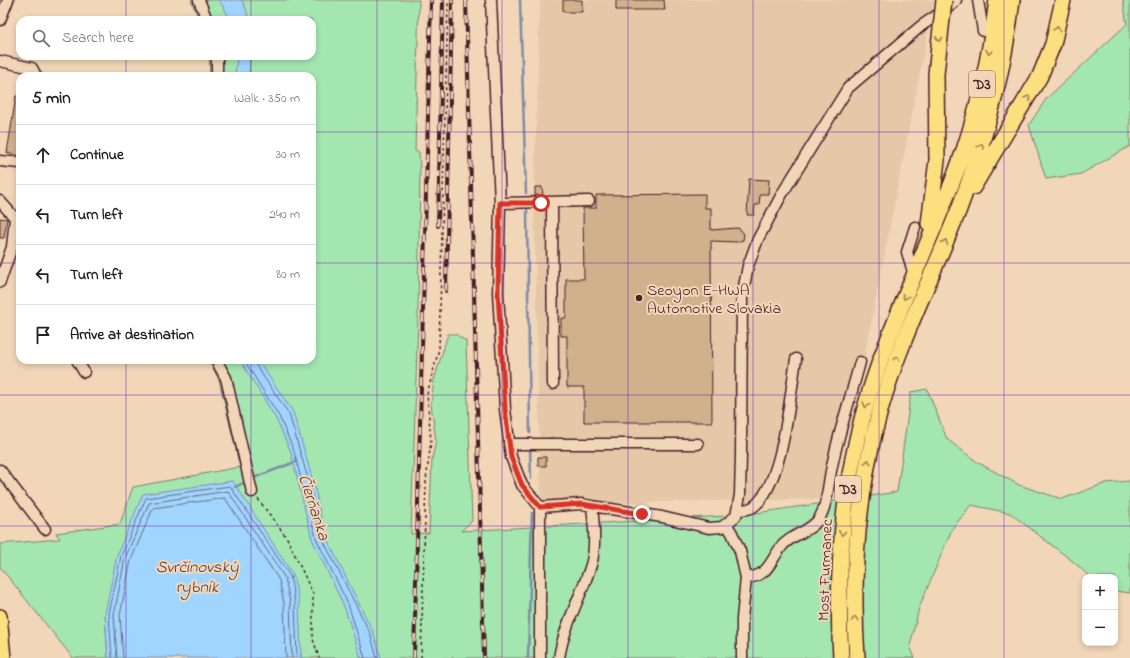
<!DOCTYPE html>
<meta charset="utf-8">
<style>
body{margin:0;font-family:"Indie Flower",sans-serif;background:#f2f2f2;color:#202124}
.controls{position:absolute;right:12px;bottom:12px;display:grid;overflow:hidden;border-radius:8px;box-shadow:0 2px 6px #0003}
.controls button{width:36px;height:36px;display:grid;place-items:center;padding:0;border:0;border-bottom:1px solid #e0e0e0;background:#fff;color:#202124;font:20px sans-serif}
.stop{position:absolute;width:12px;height:12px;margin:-9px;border:3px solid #d93025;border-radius:50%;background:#fff}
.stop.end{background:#d93025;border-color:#fff;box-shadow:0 1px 4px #0008}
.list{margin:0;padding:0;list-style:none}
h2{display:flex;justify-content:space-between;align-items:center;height:52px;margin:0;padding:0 16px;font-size:17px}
h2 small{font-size:13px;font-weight:400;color:#757577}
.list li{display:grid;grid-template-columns:26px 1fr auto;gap:12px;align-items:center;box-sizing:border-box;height:60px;padding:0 16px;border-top:1px solid #e0e0e0}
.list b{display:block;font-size:15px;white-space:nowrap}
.list em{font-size:13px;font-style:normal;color:#757577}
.icon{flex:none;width:22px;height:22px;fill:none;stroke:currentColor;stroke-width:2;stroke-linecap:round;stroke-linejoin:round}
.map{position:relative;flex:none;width:1130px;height:658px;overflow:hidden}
.search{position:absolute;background:#fff;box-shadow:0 2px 6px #0003;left:16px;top:16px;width:300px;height:44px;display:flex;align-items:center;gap:10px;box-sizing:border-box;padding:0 14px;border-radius:12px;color:#757577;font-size:15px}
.panel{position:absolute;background:#fff;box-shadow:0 2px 6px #0003;left:16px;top:72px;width:300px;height:292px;border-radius:12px}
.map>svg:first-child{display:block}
.built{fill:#e4c8a8}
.green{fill:#a4e6b0;stroke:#77826e}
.water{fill:#9fd5fe;stroke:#7d8caa}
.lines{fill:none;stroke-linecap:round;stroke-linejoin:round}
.shore{stroke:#6c687f;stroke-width:1}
.stream{stroke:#7d8caa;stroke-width:2.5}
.building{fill:#d1b08c;stroke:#4a1f2b}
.minor-casing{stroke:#4a1f2b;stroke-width:13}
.major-casing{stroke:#4a1f2b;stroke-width:16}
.highway-casing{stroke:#4a1f2b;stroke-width:18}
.path{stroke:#4a1f2b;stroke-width:1.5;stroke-dasharray:3 3;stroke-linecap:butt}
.minor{stroke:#f1d6b8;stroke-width:10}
.major{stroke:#fce080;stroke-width:13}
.highway{stroke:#fce080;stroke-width:15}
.rail-casing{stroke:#4a1f2b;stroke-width:4}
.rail{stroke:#f1d6b8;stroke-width:2.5;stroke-dasharray:8;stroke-linecap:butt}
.highway-bridge-casing{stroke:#4a1f2b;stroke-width:18;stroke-linecap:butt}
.highway-bridge{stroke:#fce080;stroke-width:15}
.oneway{stroke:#a38056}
.route{stroke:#d93025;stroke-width:5}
.grid{fill:none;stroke:#7b2cbf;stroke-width:1;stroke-opacity:0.55}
.poi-dot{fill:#4a1f2b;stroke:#f1d6b8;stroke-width:1.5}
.labels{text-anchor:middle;stroke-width:4;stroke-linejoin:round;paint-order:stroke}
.shield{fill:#f1d6b8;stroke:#7c5655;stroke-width:1}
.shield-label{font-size:15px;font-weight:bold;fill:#4a1f2b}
.poi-label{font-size:16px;fill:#4a1f2b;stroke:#f1d6b8;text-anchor:start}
.street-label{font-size:16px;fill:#4a1f2b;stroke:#f1d6b8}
.water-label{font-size:17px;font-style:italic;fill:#573a4b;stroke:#f1d6b8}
</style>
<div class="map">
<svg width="1130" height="658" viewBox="0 0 1130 658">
<rect width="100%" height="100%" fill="#f1d6b8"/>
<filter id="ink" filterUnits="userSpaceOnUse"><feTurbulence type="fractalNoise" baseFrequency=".025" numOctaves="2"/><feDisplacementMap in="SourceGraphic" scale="8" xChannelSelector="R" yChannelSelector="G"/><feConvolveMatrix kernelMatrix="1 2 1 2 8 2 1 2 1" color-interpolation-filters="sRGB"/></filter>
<g filter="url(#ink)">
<path class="built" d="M540,0h394l-75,385 -33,114 -285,5 -7,-301z"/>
<path class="green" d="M191,0h228l-4,151 4,1 1,16 -2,150 -7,216 18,-1 3,-74 4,-18 -5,-37 3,-24 14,-46h7l11,7 6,180 -11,10 282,-16 154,-23 14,-100 16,-3 20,50 30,23 42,23 43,14 44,-16 24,-2v112l-15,-2v-14h-25l-15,-14 -65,-50 -39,-8 -19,24 -33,79 -9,38 5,12h-614v-5l-196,-39 3,44h-35l-73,-91v-23l60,-5 -4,-6 64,-9 13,-37 107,-20 -21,-87 -10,-20h103v-284h-102l-1,-20h103v-36h-113z
M1123,0h7v146l-49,28 -35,5 -17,-54 17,-26 81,-75z"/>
<path class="water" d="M219,0h23l4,9 3,11h-18z
M237,56h13l-1,20h-14z
M240,360h18l35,52 22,76 9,45 49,99 8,26h-20l-17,-52 -32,-67 -21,-87 -16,-35z
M233,481l60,94 6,26 2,57h-193l-3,-44 12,-59 26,-61z"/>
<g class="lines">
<path class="shore" d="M244,360l35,56 15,35 22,87 32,66 17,54
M255,360v4l34,50 22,75 9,45 50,99 7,25
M112,658l-3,-44 12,-58 25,-58 84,-12 60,90 5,26 2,56
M117,658l-3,-43 11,-57 24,-55 79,-12 57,87 5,24 2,56
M123,658l-3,-43 11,-55 22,-52 72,-10 54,82 5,23 2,55"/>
<path class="stream" d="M520,0l6,193
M527,210l3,223
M530,450l1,29
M256,477l39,-15
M235,487l8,-4
M528,658l4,-145"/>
</g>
<path class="building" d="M563,0h19v12h-19z
M616,0h48l1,10h-49z
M16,96h4v60l-13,-3z
M749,179l20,1 -1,14h-8l-1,11h-4l-1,10h-7z
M535,187h7l1,8h-8z
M705,194v14h6v22l26,-2 3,1 4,5 -1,6 -6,2 -26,-1 1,181h-128v-35h-17v-51h-6v-18h5v-39h18l-1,-71h13v-13z
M0,218l7,1 -3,19h-4z
M538,457h8v9h-8z"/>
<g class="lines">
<g class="minor-casing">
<path id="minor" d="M199,0l8,20
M491,0l9,203 -2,90 7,116 6,48 11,28 18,22v151
M978,0l5,31
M0,20l8,-20
M217,56v20
M0,61l32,7 4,8
M0,161l20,2
M0,201l15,17 -3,29 -12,35
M552,202l1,182
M500,203l89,-2
M914,275l-7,-23 8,-25
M77,360l7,12
M216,360l10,18 26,114
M509,444h189
M0,470l45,59
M592,506l70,11 47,11 13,-1 14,-11 4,-21 1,-40 1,-158 6,-31 10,-27 24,-45 66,-106 73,-62 32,-22 3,-4
M540,507l42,-3 10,2c2,17 4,43 -1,59 -10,32 -27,60 -32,93
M738,510c5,0 10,0 15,-3 30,-21 37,-112 43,-148
M727,525l5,8 8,18 6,27 -4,41v39
M746,578c23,-2 23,-16 36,-32 10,-12 28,-14 37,-27 9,-15 9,-36 13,-53 7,-35 19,-69 28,-104"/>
</g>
<g class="major-casing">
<path id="major" d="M0,616l4,42"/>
</g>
<g class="highway-casing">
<path id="highway" d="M973,187l67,-111 13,-32 10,-44
M929,224l8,-64
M841,658c-6,-98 4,-198 37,-291 24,-68 55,-133 80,-200 20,-54 32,-110 39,-167
M857,658c-6,-84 1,-170 24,-251 20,-69 52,-132 78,-198 26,-68 45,-137 53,-209"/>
</g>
<path class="path" d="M258,499l29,39 26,56v45l6,19
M421,658l5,-177 5,-40 -4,-47 12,-45 9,-349"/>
<use href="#minor" class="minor"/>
<use href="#major" class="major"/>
<use href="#highway" class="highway"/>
<g class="rail-casing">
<path id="rail" d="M466,0l18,658
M438,226l5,-226
M446,291l6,-291
M414,658l17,-658"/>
</g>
<use href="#rail" class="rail"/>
<g class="highway-bridge-casing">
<path id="highway-bridge" d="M937,160l-1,-86 8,-74"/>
</g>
<use href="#highway-bridge" class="highway-bridge"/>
</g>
<defs><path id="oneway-chevron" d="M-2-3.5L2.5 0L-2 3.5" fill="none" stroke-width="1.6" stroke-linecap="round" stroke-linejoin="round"/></defs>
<g class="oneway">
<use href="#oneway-chevron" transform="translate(1057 29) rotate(-76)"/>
<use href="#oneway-chevron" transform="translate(939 39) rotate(95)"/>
<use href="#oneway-chevron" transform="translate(989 52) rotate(100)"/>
<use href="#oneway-chevron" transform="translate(1028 98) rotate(-59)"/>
<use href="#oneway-chevron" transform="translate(981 146) rotate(-72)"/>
<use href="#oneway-chevron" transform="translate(945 242) rotate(-67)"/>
<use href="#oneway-chevron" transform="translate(905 297) rotate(112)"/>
<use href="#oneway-chevron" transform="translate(897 359) rotate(-69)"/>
<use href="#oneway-chevron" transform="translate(866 405) rotate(106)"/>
<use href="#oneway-chevron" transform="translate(868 462) rotate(-79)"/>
<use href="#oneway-chevron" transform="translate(842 533) rotate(94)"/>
<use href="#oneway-chevron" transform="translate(855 619) rotate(-91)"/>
</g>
</g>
<g class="lines" filter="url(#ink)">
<path class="route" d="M541,203h-41l-2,89 7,117 6,48 11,28 18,22 42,-3 60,10"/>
</g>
<path class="grid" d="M126,0v20M251,0v20M377,0v658M502,0v658M628,0v658M753,0v658M879,0v658M1004,0v658M126,56v20M251,56v20M0,132h20M312,132h818M0,263h20M312,263h818M126,360v298M251,360v298M0,395h1130M0,526h1130"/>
<circle class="poi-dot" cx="639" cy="298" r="4"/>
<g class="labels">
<g class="shield">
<rect x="969" y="71" width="26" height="26" rx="3"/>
<rect x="835" y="476" width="26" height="26" rx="3"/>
</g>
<g class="shield-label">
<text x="982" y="89">D3</text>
<text x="848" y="494">D3</text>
</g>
<g class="poi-label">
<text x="647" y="295">Seoyon E-HWA<tspan x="647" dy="18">Automotive Slovakia</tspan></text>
</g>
<g class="street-label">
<text transform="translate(824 570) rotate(-88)" y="6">Most Furmanec</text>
</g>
<g class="water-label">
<text transform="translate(315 507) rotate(72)" y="6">Čierňanka</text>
<text x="197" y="572">Svrčinovský<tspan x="197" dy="20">rybník</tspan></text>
</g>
</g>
</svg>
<div class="controls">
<button>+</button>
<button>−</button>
</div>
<div class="stop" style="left:541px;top:203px"></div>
<div class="stop end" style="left:642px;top:514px"></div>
<div class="search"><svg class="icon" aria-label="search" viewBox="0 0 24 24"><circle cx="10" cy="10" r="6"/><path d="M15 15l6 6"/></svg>Search here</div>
<section class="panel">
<h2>5 min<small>Walk · 350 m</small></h2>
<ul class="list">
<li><svg class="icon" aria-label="ahead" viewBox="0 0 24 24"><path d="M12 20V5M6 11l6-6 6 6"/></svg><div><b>Continue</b></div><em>30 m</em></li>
<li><svg class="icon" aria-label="left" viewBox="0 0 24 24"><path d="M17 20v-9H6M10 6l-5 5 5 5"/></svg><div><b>Turn left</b></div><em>240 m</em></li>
<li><svg class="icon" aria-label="left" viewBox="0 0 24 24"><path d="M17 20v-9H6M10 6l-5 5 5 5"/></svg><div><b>Turn left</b></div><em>80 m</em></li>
<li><svg class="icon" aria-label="arrive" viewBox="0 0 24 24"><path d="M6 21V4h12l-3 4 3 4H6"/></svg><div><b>Arrive at destination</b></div></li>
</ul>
</section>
</div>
